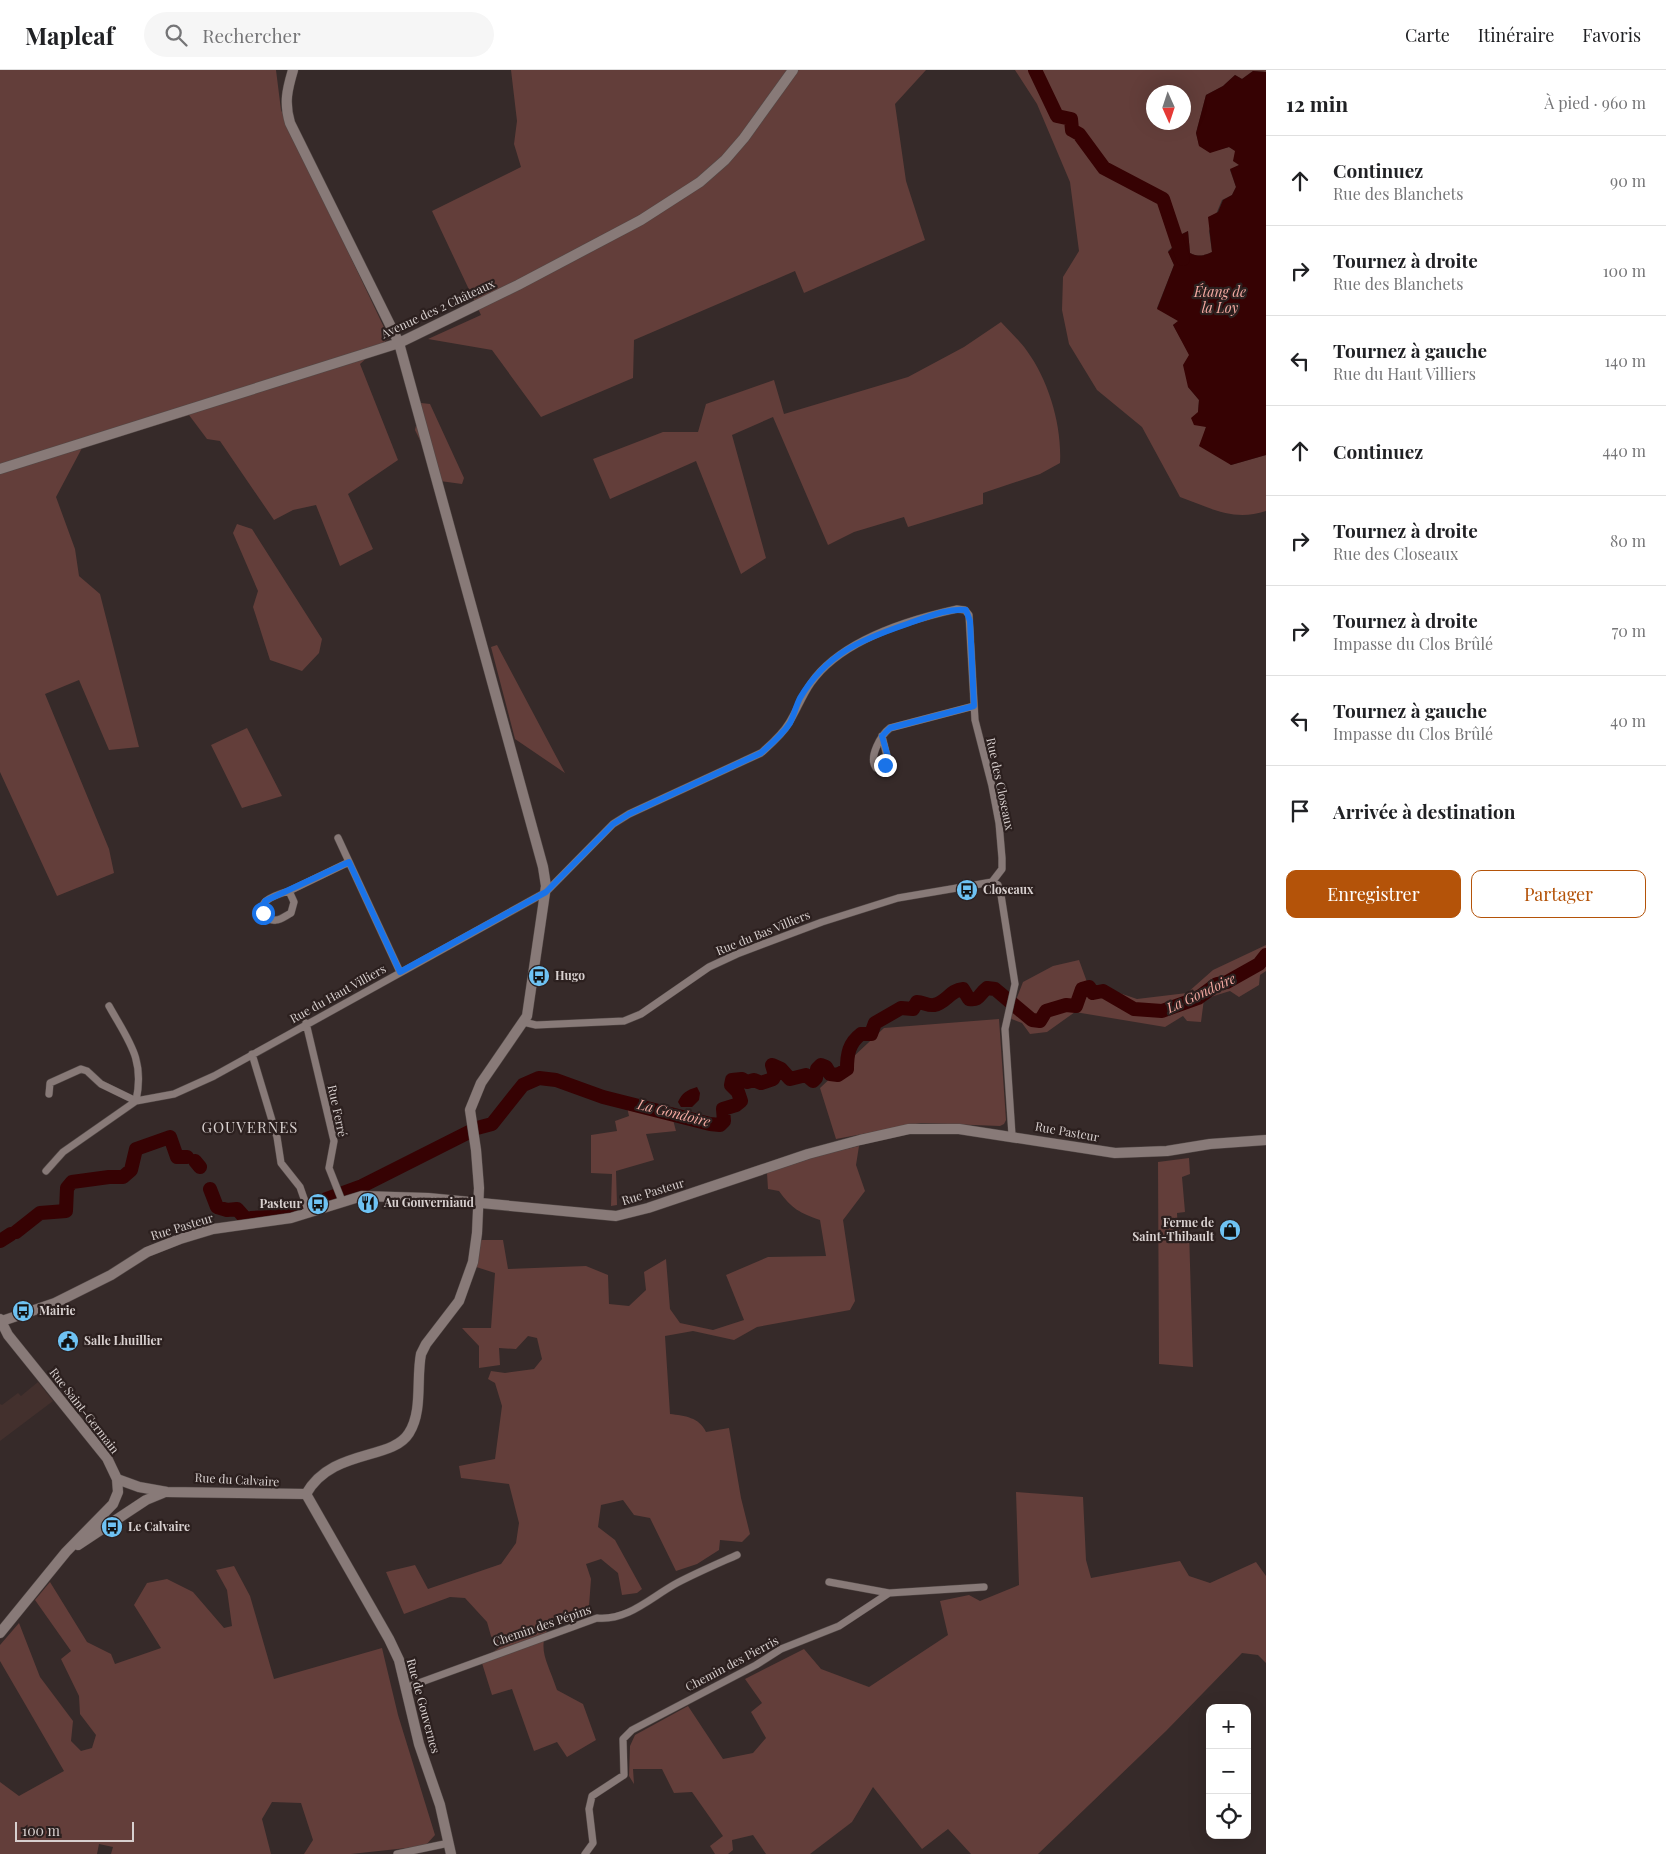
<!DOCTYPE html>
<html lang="fr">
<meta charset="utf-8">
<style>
body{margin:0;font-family:"Playfair Display",serif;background:#f6f6f6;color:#202124}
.controls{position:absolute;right:15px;bottom:15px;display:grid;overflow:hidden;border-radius:10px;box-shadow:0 5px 20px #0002}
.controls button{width:45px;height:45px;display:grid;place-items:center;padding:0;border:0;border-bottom:1px solid #e0e0e0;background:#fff;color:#202124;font:25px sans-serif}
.compass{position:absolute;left:1146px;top:15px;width:45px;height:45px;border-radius:50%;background:#fff;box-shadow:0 5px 20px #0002;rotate:177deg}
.scale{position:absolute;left:15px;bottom:12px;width:119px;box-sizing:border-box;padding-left:5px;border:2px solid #d8d0cf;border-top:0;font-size:14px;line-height:18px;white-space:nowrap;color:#d8d0cf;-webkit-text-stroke:4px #2c201f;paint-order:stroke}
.stop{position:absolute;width:15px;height:15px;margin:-11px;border:4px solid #1a73e8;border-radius:50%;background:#fff}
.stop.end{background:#1a73e8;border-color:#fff;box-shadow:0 1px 5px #0008}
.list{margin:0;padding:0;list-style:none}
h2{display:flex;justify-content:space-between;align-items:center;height:65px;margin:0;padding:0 20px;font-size:21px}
h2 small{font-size:16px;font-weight:400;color:#757577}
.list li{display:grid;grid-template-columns:32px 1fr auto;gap:15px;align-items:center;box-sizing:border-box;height:90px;padding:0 20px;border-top:1px solid #e0e0e0}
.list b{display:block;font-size:19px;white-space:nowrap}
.list p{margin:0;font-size:16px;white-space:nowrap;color:#757577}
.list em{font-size:16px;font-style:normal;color:#757577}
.actions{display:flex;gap:10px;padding:15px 20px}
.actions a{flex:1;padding:11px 0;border:1px solid #b45309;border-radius:10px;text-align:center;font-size:18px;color:#b45309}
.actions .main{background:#b45309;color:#fff}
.icon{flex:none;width:28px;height:28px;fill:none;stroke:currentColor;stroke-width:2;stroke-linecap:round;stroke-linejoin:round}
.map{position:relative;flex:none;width:1266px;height:1784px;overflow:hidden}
header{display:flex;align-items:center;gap:30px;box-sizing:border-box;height:70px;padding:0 25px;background:#fff;border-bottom:1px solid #e0e0e0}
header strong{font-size:24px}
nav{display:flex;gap:28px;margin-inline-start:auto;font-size:18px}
.search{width:350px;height:45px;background:#f6f6f6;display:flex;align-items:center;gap:12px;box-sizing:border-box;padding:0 18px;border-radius:28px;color:#757577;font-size:19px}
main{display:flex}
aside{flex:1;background:#fff}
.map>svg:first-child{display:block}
.built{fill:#43302d}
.green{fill:#633e3a;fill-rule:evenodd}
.water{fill:#360203}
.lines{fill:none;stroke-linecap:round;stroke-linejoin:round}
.river{stroke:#360203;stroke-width:14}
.street-casing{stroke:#524846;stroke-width:8}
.secondary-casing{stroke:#524846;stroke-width:11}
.street{stroke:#887a78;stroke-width:7}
.secondary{stroke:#887a78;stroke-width:10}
.route{stroke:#1a73e8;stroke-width:6}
.labels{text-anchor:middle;stroke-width:4.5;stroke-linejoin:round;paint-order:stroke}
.street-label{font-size:12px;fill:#d8d0cf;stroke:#2c201f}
.poi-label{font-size:12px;font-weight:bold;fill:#d8d0cf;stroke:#2c201f;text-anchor:start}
.water-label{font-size:14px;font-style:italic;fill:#f4a9a1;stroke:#2c201f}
.quarter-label{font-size:15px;letter-spacing:1px;fill:#d8d0cf;stroke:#2c201f}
</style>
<header>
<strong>Mapleaf</strong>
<div class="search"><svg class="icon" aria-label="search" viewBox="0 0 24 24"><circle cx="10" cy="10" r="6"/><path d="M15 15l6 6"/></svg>Rechercher</div>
<nav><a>Carte</a><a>Itinéraire</a><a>Favoris</a></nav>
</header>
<main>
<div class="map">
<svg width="1266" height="1784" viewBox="0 0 1266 1784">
<rect width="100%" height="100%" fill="#362a29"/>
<path class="built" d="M38,1312l15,19 -53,40v-37l2,1 16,-12 3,3z"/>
<path class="green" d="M0,0h276l5,40 108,228 -29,26 38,96 -50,34 25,55 -33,17 -24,-61 -23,5 -19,10 -54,-79 -13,-2 -18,-24 -107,33 -26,49 19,52 4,27 21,18 39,153 -30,3 -30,-70 -34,14 64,155 5,24 -57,23 -57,-124z
M511,0h415l-31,34 11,77 19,59 -121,53 -9,-22 -161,69 -1,38 -92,39 -49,-67 -64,-11 53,-24 -49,-104 89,-44 -7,-23 3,-23z
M1015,0h251v2l-13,-1 -11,8 -7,-4 -12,11 -17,9 -10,38 3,12 11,7 19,-5 7,4 3,14 -9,5 6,17 -4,8 -10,5 -13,31 3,21c-8,4 -14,5 -22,1l-2,-22 -6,3 -1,5 -13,12 6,14 -17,43 22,13 -6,4 17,30 -2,32 11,13 -1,12 8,15 -3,11 28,27 35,-10v56c-33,11 -55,-3 -86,-14l-38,-70 -45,-37 -28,-46 -7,-34 1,-33 16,-26 -9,-69 -33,-78zM1154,22h30v30h-30z
M1001,252c9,10 19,19 26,29 22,30 35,75 33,112l-20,11 -57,19v11l-75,23 -4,-10 -50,15 -26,13 -55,-128 -41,18 34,123 -25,16 -45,-113 -86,38 -17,-40 70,-27h35l8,-28 68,-24 10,34 124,-37 56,-30z
M421,333l9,1 34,74 -2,6 -22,-3 -25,-51z
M237,454l15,5 70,110 -3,14 -17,18 -32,-11 -17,-53 5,-16 -25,-58z
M497,575l68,128 -50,-34 -24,-92z
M247,658l35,68 -40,12 -31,-63z
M1266,875v26l-6,4 -1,10 -20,12 -9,-6 -26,8 -3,23 -14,-1 -4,-5 -18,11 -90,-15 -28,20 -17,2 -8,-11 -13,-5 14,-36 30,-16 26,-6 8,22 50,17 50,-6 26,-23z
M999,949l7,101 -2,4 -4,2 -79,-3 -85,16 -16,-51 64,-60z
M626,1033l46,13 4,15 -30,3 8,26 -38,11 1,34 -6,1 1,-32 -21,-1v-38l26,-4 -2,-10 14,-5z
M859,1076l-3,19 9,26 -22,29 12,81 -5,9 -93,17 -23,13 -41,-9 -28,5 5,78c15,2 29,3 36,18l23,-4 12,70 9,36 -8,8 -22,-2 -1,10 -22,14 -21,7 -26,-53 -16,-3 -11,-15 -22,5 -3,22 17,13 27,49 -5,4 -15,2 -4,-22 -17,-14 -15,5 5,15 -2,27 -12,11 -22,-1c-21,31 -9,41 2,74l26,14 13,36 -29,17 -10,-15 -23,9 -22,-62 -20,6 -11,-35 18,-12 -8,-12 -4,-14 -22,-24 -15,-1 -46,17 -18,-42 29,-7 13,24 73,-25 15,-21 3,-20 -10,-39 -48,-6 -2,-12 36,-7 7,-53 -7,-23 -7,-4 3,-8 14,2 29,-4 8,-10 -5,-21 -9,-2 -12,13 -17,-1 1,17 -21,3v-22l-17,-18h29l4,-55 -25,-8 5,-25h28l5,29 78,-3 22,9 1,29 20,2 17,-16 -2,-18 22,-13 4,50 10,14 33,7 31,-10 -18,-45 42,-18 58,-1 -6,-36c-20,-7 -28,-11 -41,-29l-11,-2 -1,-16 54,-18z
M1189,1088l1,16 -8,3 3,35 -8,1 1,17h11l4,137 -34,-3 -1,-202z
M1016,1422l67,5 3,63 5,18 89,-17 9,15 21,7 46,-21 10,14v87l-8,-8 -16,-2 -76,78 -128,123h-67l-23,-25 -26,20 -49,-62 -21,35 -42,32h-44l-13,-19 -21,5 1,10 -5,4h-13l-5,-8 13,-10 -31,-44 -18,1 -12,-24h-29l1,15 -5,-8 1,-30 5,-11 53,-29 35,53 30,-6 13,-15 -15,-26 11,-9 -17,-24 59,-30 17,20 48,18 79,-52 -8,-34 29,-6 11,6 39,-16z
M234,1496l16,30 24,83 108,-31 16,67 37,120 -10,11 -74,8h-47l9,-14 -12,-37 -29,-1 -10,17 9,35h-160l2,-7 -14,-3 -2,10h-97v-72l19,14 45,-25 -64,-110v-16l19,-22 21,54 33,44 -2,20 10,10 11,-3 4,-13 -16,-21 -1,-18 -18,-37 10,-8 -36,-51 15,-18 37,60 24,12 4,10 46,-16 -27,-43 13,-22 20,-4 26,13 31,36 8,-2 -5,-36 -11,-20z"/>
<path class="water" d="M1253,1l13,1v383l-35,10 -32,-19 7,-19 -12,-2 -3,-7 7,-6 1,-12 -11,-13 -5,-22 6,-10 -16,-30 5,-4 -21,-12 17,-44 -6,-13 13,-13 1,-5 6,-3 2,22c8,4 14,3 22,-1l-4,-35 10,-5 5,-12 9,-5 4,-8 -6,-18 9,-4 -6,-4 2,-10 -6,-4 -19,6 -11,-7 -3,-13 10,-38 17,-9 12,-11 7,4z
M697,1017l3,6 -1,7 -7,7h-11l-3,-5c4,-9 9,-12 19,-15z"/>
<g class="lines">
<path class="river" d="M1035,0l22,46 14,3 1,11 7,4 25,34 59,31 20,60
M195,1091l5,6
M210,1119l7,18 10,3 10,-1 8,9
M251,1148l18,-1 30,-8 63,-23 115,-58 15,-4 31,-39 16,-7 17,2 47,17 107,27 10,1 4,-4 -1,-12 13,-4 5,-4 -3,-9 -7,-7 1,-5 10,-1 5,3 7,-2 7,3 12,-4 2,-4 -3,-10 9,4 9,10 16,-4 7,6 3,-3 1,-9 4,-4 5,2 4,7 8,1 9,-6c0,-15 2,-26 14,-35h10l4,-11 26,-15 12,1 4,-7c6,0 11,4 17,3 12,-2 16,-15 29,-16l6,10c11,2 10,-5 18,-11l8,1 37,31 8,1 6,-10 20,-6 10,1 6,-17 7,-2 4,6 10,-2 31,18 28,2 36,-13 19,-14 10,-2 32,-18 7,-9
M16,1162l24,-19 26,-2 1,-23 5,-6 37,-5h14l8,-7 5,-21 34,-12 7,20h10
M0,1171l11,-7"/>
<g class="street-casing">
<path id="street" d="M882,666l6,24 -3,5 -9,3c-8,-11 5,-33 14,-40l84,-22
M338,768l62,134
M992,812l6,3 3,10 14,89 -10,45 7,106
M289,821c-7,2 -17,5 -23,10 -8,7 0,21 10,19 5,0 11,-5 15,-7l3,-11 -5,-11 60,-29
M109,936c20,36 36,53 27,95
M523,952l13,3 88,-4 17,-7 68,-47 28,-13 85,-32 76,-24 94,-16
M306,953l28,118 -5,27 13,33
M252,984l25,83 4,26 19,24 9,26
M49,1024l1,-11 31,-14 6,2 14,13 35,17 38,-7 40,-18 332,-184 67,-68 16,-10 132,-61c10,-9 21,-18 28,-30 8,-13 13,-27 22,-40 30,-43 96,-63 146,-74l8,1 4,5 6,105 17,66 7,37 3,35v11l-10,13
M46,1101l17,-19 73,-51
M829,1512l60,11
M405,1618l192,-70c31,3 54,-21 80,-35 19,-10 40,-19 60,-28
M397,1784l52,-11
M585,1784l8,-11 -4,-34 3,-13 32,-21 -1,-36 9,-9 124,-65 25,-16 58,-23 50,-33 95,-6"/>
</g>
<g class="secondary-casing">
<path id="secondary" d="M293,0c-6,20 -9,33 -3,53l109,220 144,524 3,19 -19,130 -46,67 -11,27 6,40 3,38 -2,45 -4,29 -14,39 -33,43 -5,10c-5,25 2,57 -12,79 -17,28 -77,15 -103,61
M0,399l399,-126 119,-58 123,-65 59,-38 25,-22 19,-22 49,-68
M0,1249l8,16 99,123 10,21 1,13 -5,12 -47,48 -66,81
M2,1251l53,-18 56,-28 36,-23 33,-13 33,-10 78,-11 71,-22 66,2 188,18 32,-8 160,-54 52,-14 49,-11h50l156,24 52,-2 43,-7 56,-4
M117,1409l22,8 28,5 139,2
M306,1424l83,145 10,21 20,84 21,61 11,49
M78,1475l68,-45 17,-7"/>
</g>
<use href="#street" class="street"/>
<use href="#secondary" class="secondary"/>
</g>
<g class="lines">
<path class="route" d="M263,843v-7l2,-5 84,-39 51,110 146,-80 67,-68 16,-10 132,-61c10,-9 21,-18 29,-30 4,-8 6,-17 10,-25 26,-44 60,-58 107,-74 18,-6 39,-16 59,-14l4,11 4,85 -84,22 -8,8 6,21 -3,8"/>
</g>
<defs>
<g id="bus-disc" transform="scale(1.125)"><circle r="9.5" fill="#6ec2f3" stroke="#2c201f"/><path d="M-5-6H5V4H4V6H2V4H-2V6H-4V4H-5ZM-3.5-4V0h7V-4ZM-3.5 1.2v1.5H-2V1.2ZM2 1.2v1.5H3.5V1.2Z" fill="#111"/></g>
<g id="restaurant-disc" transform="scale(1.125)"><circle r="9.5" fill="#6ec2f3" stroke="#2c201f"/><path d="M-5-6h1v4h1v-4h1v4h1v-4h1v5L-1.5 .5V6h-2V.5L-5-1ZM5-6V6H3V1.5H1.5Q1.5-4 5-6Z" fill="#111"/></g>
<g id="shop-disc" transform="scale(1.125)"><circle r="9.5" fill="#6ec2f3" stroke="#2c201f"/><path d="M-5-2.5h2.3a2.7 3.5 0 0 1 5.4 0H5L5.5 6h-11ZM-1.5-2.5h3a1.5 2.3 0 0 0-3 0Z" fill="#111"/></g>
<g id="civic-disc" transform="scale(1.125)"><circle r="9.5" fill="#6ec2f3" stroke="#2c201f"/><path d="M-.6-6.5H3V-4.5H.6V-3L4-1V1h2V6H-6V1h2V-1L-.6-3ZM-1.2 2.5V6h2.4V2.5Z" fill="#111"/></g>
</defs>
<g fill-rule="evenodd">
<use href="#bus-disc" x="967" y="820"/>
<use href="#bus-disc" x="539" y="906"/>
<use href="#restaurant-disc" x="368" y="1133"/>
<use href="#bus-disc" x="318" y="1134"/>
<use href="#shop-disc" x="1230" y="1160"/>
<use href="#bus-disc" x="23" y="1241"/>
<use href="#civic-disc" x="68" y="1271"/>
<use href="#bus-disc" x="112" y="1457"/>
</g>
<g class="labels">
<g class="street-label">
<text transform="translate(438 239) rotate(-25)" y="4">Avenue des 2 Châteaux</text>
<text transform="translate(1000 714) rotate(78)" y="4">Rue des Closeaux</text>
<text transform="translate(763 863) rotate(-22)" y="4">Rue du Bas Villiers</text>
<text transform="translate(338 924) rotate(-29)" y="4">Rue du Haut Villiers</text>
<text transform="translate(337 1041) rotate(78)" y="4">Rue Ferré</text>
<text transform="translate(1067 1062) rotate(10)" y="4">Rue Pasteur</text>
<text transform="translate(653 1122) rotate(-17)" y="4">Rue Pasteur</text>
<text transform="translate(182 1157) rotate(-17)" y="4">Rue Pasteur</text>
<text transform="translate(84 1341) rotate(52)" y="4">Rue Saint-Germain</text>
<text transform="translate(237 1410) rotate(3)" y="4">Rue du Calvaire</text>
<text transform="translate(542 1556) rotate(-19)" y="4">Chemin des Pépins</text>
<text transform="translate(732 1594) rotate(-28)" y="4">Chemin des Pierris</text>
<text transform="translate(423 1636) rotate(75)" y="4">Rue de Gouvernes</text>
</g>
<g class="poi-label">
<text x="983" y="824">Closeaux</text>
<text x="555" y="910">Hugo</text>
<text x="384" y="1137">Au Gouverniaud</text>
<text x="302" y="1138" text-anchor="end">Pasteur</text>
<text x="1214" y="1157" text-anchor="end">Ferme de<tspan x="1214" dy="14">Saint-Thibault</tspan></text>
<text x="39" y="1245">Mairie</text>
<text x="84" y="1275">Salle Lhuillier</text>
<text x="128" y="1461">Le Calvaire</text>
</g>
<g class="water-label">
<text x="1220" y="227">Étang de<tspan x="1220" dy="16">la Loy</tspan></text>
<text transform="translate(1201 923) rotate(-25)" y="5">La Gondoire</text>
<text transform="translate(674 1043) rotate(14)" y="5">La Gondoire</text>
</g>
<g class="quarter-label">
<text x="250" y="1063">GOUVERNES</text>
</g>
</g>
</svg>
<div class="controls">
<button>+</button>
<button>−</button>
<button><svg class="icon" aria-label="locate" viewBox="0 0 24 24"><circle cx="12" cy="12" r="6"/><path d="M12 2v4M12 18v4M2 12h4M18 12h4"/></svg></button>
</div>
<svg class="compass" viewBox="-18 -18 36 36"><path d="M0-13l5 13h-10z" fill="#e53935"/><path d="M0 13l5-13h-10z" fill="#757577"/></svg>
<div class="scale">100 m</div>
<div class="stop" style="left:263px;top:843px"></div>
<div class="stop end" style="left:885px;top:695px"></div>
</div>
<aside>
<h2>12 min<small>À pied · 960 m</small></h2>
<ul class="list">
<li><svg class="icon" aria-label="ahead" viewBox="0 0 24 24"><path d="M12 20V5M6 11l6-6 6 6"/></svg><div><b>Continuez</b><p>Rue des Blanchets</p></div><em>90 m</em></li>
<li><svg class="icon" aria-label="right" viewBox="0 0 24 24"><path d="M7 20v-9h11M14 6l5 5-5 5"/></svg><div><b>Tournez à droite</b><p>Rue des Blanchets</p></div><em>100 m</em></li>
<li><svg class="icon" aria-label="left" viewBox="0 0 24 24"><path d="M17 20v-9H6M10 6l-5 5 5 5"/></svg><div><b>Tournez à gauche</b><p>Rue du Haut Villiers</p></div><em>140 m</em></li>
<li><svg class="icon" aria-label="ahead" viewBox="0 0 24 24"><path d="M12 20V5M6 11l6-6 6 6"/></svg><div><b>Continuez</b></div><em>440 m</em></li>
<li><svg class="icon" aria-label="right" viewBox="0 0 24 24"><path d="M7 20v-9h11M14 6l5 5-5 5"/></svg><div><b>Tournez à droite</b><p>Rue des Closeaux</p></div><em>80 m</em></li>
<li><svg class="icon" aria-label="right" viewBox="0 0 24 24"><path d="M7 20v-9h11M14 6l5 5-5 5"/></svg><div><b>Tournez à droite</b><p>Impasse du Clos Brûlé</p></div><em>70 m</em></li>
<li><svg class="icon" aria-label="left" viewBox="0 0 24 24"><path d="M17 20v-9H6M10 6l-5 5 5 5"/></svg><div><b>Tournez à gauche</b><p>Impasse du Clos Brûlé</p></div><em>40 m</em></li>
<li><svg class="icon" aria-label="arrive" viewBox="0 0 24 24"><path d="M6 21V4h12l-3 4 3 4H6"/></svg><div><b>Arrivée à destination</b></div></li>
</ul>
<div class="actions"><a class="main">Enregistrer</a><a>Partager</a></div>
</aside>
</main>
